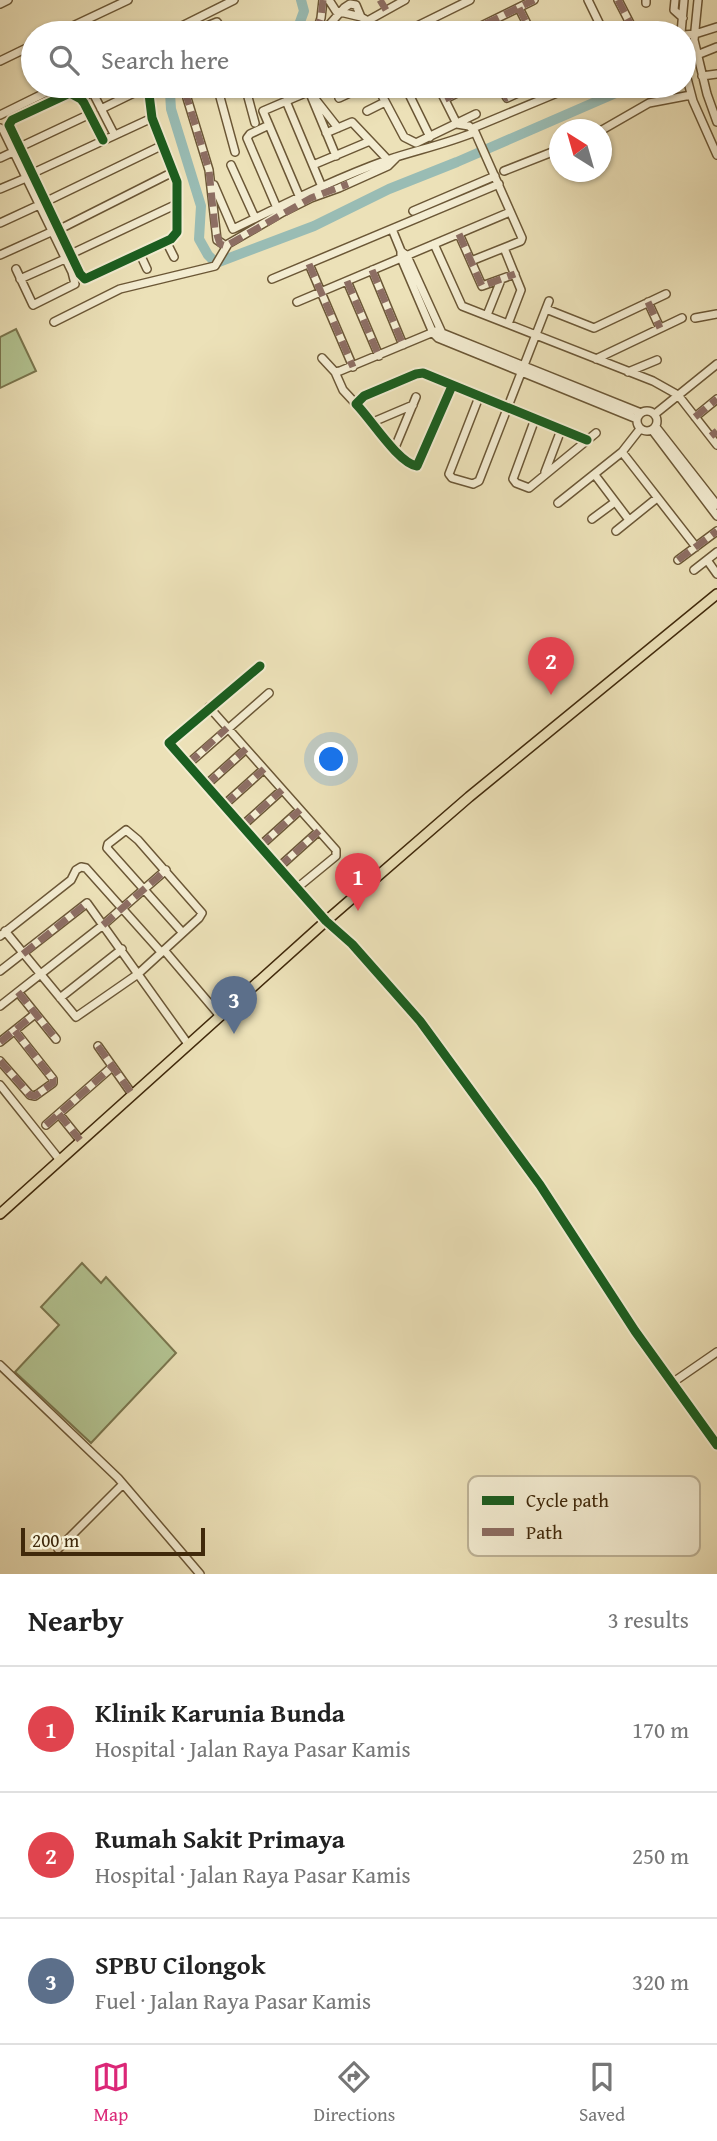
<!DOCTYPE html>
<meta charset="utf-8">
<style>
body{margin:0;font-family:"Gentium Book Plus",serif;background:#f2f2f2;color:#222}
.compass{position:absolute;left:549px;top:119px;width:63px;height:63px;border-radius:50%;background:#fff;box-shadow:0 2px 5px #0004;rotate:323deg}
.scale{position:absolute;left:21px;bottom:18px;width:184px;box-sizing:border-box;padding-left:7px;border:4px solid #40290b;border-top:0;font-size:19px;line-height:24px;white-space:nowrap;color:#40290b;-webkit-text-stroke:5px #f3ecd1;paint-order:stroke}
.you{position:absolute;left:332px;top:760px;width:24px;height:24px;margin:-18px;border:5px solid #fff;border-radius:50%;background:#1a73e8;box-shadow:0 0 0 10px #1a73e833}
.badge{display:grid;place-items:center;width:46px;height:46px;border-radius:50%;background:#db2777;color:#fff;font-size:23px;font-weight:700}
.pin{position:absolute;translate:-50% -58px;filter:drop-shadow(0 2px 4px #0008)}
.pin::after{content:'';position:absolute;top:37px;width:24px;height:21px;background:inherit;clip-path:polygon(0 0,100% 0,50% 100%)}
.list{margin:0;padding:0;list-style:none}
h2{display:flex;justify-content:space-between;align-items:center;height:91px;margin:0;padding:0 28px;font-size:30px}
h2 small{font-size:23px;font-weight:400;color:#767676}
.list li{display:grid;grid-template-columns:46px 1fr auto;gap:21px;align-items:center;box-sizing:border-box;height:126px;padding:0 28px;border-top:2px solid #e0e0e0}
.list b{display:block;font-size:26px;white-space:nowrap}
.list p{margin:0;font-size:23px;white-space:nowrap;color:#767676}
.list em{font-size:23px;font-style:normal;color:#767676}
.icon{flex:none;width:38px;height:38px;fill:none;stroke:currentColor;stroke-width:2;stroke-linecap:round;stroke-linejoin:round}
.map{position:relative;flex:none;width:717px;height:1574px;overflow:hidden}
.search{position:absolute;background:#fff;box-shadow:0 2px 5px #0004;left:21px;right:21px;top:21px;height:77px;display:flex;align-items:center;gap:18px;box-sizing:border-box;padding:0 24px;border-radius:38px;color:#767676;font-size:26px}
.sheet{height:469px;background:#fff}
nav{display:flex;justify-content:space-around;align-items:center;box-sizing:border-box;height:98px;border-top:2px solid #e0e0e0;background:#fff;font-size:19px;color:#767676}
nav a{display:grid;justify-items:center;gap:4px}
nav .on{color:#db2777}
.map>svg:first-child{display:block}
.green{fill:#b3c492;stroke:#7a764e;stroke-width:2}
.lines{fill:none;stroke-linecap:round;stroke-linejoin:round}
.river{stroke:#99bcb4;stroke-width:10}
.minor-casing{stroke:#6b5736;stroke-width:10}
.major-casing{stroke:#40290b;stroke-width:12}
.minor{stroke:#f3ecd1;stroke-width:7}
.major{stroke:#ece1b8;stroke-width:9}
.quiet{stroke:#8d6e63;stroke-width:7;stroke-dasharray:14 7;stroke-linecap:butt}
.cycleway-casing{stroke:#f3ecd1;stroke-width:13}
.cycleway{stroke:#1b5e20;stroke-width:9}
.key{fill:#f3ecd1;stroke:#bdb296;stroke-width:2}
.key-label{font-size:19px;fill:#40290b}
</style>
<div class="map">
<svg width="717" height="1574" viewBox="0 0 717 1574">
<rect width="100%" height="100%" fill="#ece1b8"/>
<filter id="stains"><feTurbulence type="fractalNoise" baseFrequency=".00286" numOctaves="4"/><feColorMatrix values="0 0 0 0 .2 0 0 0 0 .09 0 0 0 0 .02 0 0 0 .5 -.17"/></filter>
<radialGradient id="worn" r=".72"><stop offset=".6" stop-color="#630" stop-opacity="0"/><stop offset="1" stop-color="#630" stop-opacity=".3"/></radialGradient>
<path class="green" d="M16,329l20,42 -36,17v-51z
M82,1263l19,20 5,-6 70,76 -85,90 -76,-71 44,-47 -18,-18z"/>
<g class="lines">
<path class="river" d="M296,33l8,-22 -3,-11
M177,86l-7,7 1,16 30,97 -2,33 9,16 8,8 98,-37 75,-37 68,-27 175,-76"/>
<g class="minor-casing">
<path id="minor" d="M329,0l7,11 25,6
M588,0l16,33
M618,0l17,33
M675,0l-1,10 9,8
M698,0l-4,40 13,54 10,28
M646,3v-3
M0,4l8,-4
M519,8l10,20 -8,5
M369,20l36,-20
M58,33l70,-33
M168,33l66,-33
M190,33l27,-11 7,11
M316,33l5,-15 2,-18
M322,33l22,-25 6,-4 6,1 5,12 12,7
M358,33l15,-9 6,9
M403,33l67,-33
M467,33l67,-33
M681,33l3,-33
M684,35l11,-1 22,-7
M697,55l20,-8
M0,61l33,-16
M684,67l9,34 24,54
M702,76l15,-2
M82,86l5,9
M93,86v7l21,41
M211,86l-22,8 -2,4 22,72 8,70 9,6
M217,86l18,66
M245,86l10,37
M377,86l27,51 12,6 60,-29
M405,86l25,51
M438,86l19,38 12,2 6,6 47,106 -1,3 -50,20
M500,86l7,12 26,-12
M309,91l27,65
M339,98l26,-12
M445,99l20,-10 3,-3
M316,100l22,28
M286,101l36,86
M101,109l47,-23
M367,111l18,-9
M0,115l59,-29
M269,125l-19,9 -3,4 30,70
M0,128l3,2 69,142 3,12 -42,21 -17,-36
M473,128l101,-42
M602,130l47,-27 42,-8
M326,133l26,-11 36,38
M103,140l-19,-37 -3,-4 -11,-6 -58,27 -3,5 71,149 5,5 86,-40 6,-7v-50l-25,-64 -4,-32
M20,147l70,-33
M0,158l13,-6
M231,165l24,53
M313,165l57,-24
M504,171l56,-22
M31,174l121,-56
M214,185l19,44c50,-24 101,-50 154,-69 30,-10 59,-16 88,-28
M0,189l26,-11
M300,198l-37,-87 54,-23
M45,202l118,-57
M413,211l82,-35
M0,223l39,-18
M60,229l113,-57
M392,229l9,22v7l32,75 5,5 199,81
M459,234l23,52 33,-12
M166,241l8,16
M434,244l28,62 191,75 25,14 39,50
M504,248l17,42 -13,34
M401,251l6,5 35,77 199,80
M71,254l106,-50
M140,254l7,15
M0,255l51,-23
M309,264l44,103
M372,270l31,75
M20,279l45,-20
M272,279l227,-95
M347,281l32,75
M297,302l213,-90
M648,302l12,26
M546,309l48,19 72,-34
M487,315l14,-35
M695,318l22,-4
M54,322l66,-33 95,-23 13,-22 55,-32 28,-14 28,-10 49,-22 9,-9
M322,358l13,14 5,-1 96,-40
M596,359l86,-41
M335,372l8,18 13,14
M628,372l29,-12
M452,386l-35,80c-19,-3 -46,-47 -61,-62l8,-8 52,-22 7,-1 164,67
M479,397l-30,77 3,4 21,6 6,-3 70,-180
M637 421a10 10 0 1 1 20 0a10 10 0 1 1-20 0Z
M655,414l62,-50
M695,417l22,-18
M535,419l-22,60 3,4 13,5 67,-55
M373,422l40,-17
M656,427l61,78
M652,430l65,86
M394,450l22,-53
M622,452l74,95
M545,472l16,-42
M595,475l34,45
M558,503l64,-51 18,-23
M592,519l23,-17
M616,531l41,-33
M678,560l39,-29
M707,560l10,14
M694,570l23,-18
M260,666l-91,77 157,178 26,23 68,77 120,164 95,146 82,114
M209,707l127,143v6l-39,32
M188,764l81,-71
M206,785l40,-36
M224,805l40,-36
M242,826l40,-36
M260,846l40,-36
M279,867l40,-36
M5,931l71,86 62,-43 61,-56 3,-5 -64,-73 -12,-10 -18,14 -1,4 75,84
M0,936l71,-56 5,-10 5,-3 5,1 75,84
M164,950l56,66
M0,971l87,-68 101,141
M18,992l38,47
M60,998l62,-49
M0,1006l103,-81 63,-55
M0,1042l35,-28
M98,1046l34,48
M0,1061l30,34 5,1 18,-13v-4l-38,-48
M0,1085l59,74
M59,1114l21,26
M46,1125l66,-58
M0,1365l118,113 82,96
M672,1383l45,-31
M58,1549l65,-65"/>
</g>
<g class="major-casing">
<path id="major" d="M0,1214l326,-293 143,-124 248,-203"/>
</g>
<use href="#minor" class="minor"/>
<use href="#major" class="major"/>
<path class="quiet" d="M380,0l6,10
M618,0l17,33
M519,8l10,20 -8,5
M316,33l5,-15 2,-18
M467,33l67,-33
M211,86l-22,8 -2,4 22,72 6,59 5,15 6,2 85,-48 37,-14
M500,86l7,12 26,-12
M445,99l20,-10 3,-3
M459,234l23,52 33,-12
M309,264l44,103
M372,270l31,75
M347,281l32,75
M648,302l12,26
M695,417l22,-18
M711,436l6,-5
M678,560l39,-29
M188,764l39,-36
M206,785l40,-36
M224,805l40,-36
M242,826l40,-36
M260,846l40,-36
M279,867l40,-36
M103,925l63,-55
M23,954l64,-51
M18,992l38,47
M0,1042l35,-28
M98,1046l34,48
M0,1061l30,34 5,1 18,-13v-4l-38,-48
M59,1114l21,26
M46,1125l66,-58"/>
<g class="cycleway-casing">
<path id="cycleway" d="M103,140l-19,-37 -3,-4 -11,-6 -58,27 -3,5 71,149 5,5 86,-40 6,-7v-50l-25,-64 -4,-32
M452,386l-35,80c-19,-3 -46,-47 -61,-62l8,-8 52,-22 7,-1 164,67
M260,666l-91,77 157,178 26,23 68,77 120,164 95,146 82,114"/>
</g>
<use href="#cycleway" class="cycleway"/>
</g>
<rect x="468" y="1476" width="232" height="80" rx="10" class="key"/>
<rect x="482" y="1496" width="32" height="9" fill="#1b5e20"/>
<rect x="482" y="1528" width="32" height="8" fill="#8d6e63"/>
<g class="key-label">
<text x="526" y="1507">Cycle path</text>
<text x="526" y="1539">Path</text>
</g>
<rect width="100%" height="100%" filter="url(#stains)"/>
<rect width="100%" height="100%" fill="url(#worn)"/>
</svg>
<svg class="compass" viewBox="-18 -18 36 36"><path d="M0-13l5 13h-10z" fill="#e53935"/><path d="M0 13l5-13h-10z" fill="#767676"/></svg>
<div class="scale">200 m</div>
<div class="you"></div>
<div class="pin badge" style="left:358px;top:911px;background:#e0444e">1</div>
<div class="pin badge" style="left:551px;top:695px;background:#e0444e">2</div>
<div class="pin badge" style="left:234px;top:1034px;background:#5c6f8a">3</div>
<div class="search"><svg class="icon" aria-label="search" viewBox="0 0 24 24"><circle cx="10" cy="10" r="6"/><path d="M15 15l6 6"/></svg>Search here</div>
</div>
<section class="sheet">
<h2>Nearby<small>3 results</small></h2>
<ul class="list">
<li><span class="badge" style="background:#e0444e">1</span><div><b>Klinik Karunia Bunda</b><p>Hospital · Jalan Raya Pasar Kamis</p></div><em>170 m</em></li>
<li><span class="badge" style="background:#e0444e">2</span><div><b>Rumah Sakit Primaya</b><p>Hospital · Jalan Raya Pasar Kamis</p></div><em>250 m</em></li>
<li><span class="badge" style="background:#5c6f8a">3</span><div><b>SPBU Cilongok</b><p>Fuel · Jalan Raya Pasar Kamis</p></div><em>320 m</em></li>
</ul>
</section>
<nav>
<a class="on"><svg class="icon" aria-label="map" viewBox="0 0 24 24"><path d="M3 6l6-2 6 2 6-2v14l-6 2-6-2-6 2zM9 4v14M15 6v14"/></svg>Map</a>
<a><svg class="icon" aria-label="directions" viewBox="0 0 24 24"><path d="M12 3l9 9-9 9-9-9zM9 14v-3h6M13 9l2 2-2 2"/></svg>Directions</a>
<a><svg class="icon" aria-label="saved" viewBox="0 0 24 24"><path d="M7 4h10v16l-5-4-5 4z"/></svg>Saved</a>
</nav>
